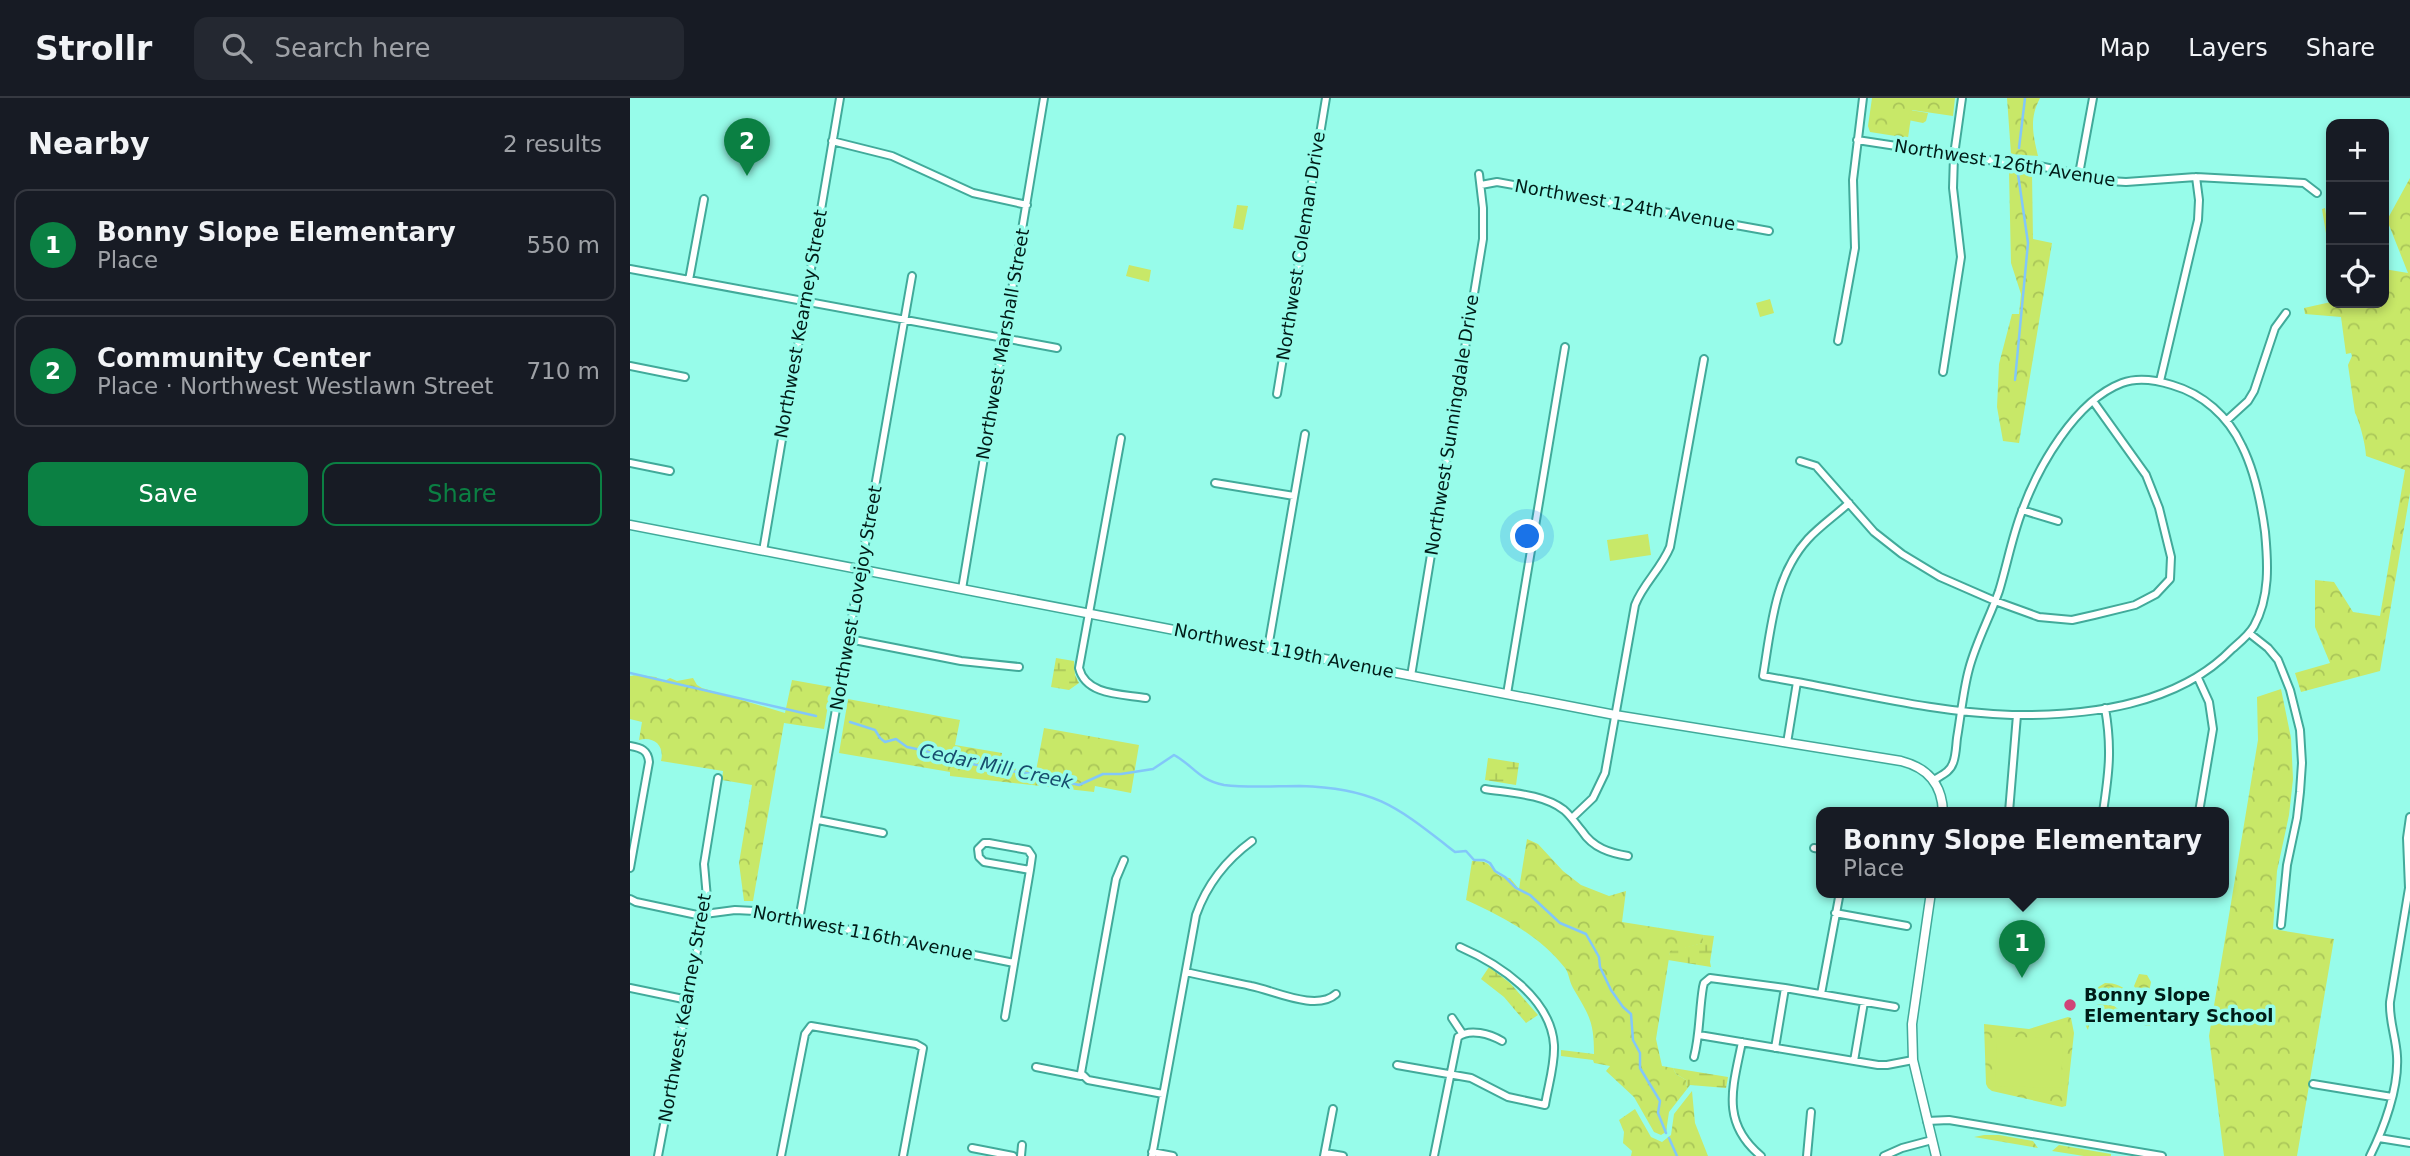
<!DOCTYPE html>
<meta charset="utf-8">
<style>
body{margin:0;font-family:"DejaVu Sans",sans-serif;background:#242831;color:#f1f3f6}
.controls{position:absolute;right:21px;top:21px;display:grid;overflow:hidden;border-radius:14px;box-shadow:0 4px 10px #0003}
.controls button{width:63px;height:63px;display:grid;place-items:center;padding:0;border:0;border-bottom:2px solid #363941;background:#171b24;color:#f1f3f6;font:35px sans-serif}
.you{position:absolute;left:898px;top:439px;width:24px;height:24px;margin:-18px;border:5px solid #fff;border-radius:50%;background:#1a73e8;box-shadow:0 0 0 10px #1a73e833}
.badge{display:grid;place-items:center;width:46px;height:46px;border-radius:50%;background:#0b8043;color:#fff;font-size:23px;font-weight:700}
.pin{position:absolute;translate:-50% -58px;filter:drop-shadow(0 2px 4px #0008)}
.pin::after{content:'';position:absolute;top:37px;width:24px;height:21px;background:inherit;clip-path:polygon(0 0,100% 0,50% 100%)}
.popup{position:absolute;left:1186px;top:709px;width:413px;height:91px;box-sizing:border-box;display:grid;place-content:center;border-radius:14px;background:#171b24;filter:drop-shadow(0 2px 5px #0005);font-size:23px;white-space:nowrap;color:#9ea1a6}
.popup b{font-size:26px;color:#f1f3f6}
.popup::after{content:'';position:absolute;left:50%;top:100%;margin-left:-14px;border:14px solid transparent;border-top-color:#171b24}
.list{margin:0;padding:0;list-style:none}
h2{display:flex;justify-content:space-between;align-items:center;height:91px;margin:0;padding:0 28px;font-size:30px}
h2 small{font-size:23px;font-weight:400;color:#9ea1a6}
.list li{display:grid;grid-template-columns:46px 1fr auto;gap:21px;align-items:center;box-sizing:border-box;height:112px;margin:0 14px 14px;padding:0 14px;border:2px solid #363941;border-radius:14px}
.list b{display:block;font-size:26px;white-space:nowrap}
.list p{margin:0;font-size:23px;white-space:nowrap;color:#9ea1a6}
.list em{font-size:23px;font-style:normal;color:#9ea1a6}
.actions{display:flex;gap:14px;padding:21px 28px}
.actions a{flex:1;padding:16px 0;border:2px solid #0b8043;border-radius:14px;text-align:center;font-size:24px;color:#0b8043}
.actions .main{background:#0b8043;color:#fff}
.icon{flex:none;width:38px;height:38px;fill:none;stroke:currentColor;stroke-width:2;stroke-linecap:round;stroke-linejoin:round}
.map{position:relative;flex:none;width:1780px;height:1058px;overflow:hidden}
header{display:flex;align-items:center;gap:42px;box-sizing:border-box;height:98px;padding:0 35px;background:#171b24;border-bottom:2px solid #363941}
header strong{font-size:33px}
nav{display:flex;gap:38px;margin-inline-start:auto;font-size:24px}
.search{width:490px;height:63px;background:#242831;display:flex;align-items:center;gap:18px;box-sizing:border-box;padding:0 24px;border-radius:14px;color:#9ea1a6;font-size:26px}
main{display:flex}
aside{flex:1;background:#171b24}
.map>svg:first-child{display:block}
.forest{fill:url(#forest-crowns)}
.wetland{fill:url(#wetland-marsh)}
.garden{fill:url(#garden-dots)}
.pitch{fill:#c8e868}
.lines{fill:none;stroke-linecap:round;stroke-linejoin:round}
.stream{stroke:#82c7f9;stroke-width:2.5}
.minor-casing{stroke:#41aa9a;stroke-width:10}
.tertiary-casing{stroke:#41aa9a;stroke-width:11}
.minor{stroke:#fff;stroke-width:6}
.tertiary{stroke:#fff;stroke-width:8}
.poi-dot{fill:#d04478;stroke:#97fcea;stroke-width:2.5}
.labels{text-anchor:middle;stroke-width:7;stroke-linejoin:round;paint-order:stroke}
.street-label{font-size:18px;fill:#001c18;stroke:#97fcea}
.poi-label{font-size:18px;font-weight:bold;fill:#001c18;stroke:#97fcea;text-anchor:start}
.water-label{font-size:19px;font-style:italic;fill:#174c6d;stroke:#97fcea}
</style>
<header>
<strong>Strollr</strong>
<div class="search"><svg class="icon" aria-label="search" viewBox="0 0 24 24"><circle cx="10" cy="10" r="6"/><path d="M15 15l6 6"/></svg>Search here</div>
<nav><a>Map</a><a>Layers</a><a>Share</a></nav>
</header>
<main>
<aside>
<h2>Nearby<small>2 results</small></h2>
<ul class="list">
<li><span class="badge">1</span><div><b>Bonny Slope Elementary</b><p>Place</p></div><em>550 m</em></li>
<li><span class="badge">2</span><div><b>Community Center</b><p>Place · Northwest Westlawn Street</p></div><em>710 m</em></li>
</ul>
<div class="actions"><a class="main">Save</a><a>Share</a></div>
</aside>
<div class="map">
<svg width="1780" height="1058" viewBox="0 0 1780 1058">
<defs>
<pattern id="forest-crowns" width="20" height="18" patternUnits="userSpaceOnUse" patternTransform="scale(1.75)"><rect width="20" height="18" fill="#c8e868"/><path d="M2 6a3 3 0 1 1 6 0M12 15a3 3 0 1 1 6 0" fill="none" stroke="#aac659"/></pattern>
<pattern id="wetland-marsh" width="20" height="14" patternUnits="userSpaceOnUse" patternTransform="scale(1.75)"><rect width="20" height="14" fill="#c8e868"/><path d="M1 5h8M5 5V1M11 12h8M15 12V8" fill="none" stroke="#aac659"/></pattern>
<pattern id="garden-dots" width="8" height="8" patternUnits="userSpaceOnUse" patternTransform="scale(1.75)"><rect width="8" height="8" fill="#c8e868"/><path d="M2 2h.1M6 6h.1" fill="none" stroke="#aac659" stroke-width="1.8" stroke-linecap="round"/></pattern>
</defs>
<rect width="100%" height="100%" fill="#97fcea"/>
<path class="forest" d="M1242,0h83l-2,18 -41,-6 -4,28 -38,-6 -2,-6z
M1377,0h33c-11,21 -7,36 -2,58l-27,-2z
M1379,74l23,2 1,65 19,4 -33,200 -16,-2 -6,-34 2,-43 13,-50h7l2,-20 -10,-31z
M1780,80v315l-30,178 -79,21 -6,-19 35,-10 -15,-36v-47l19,2 19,30 27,4 25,-146 -39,-14c0,-9 -6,-34 -11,-43l-7,-48 4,-9 -1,-3 -5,1 -5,-37 -36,-3 -1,-6 27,-6 53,1v-34l24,4 -21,-53z
M1695,110l6,40v16l-9,-55z
M9,577l17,2 7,5 7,-4 7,3 16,-3 4,7 5,3 83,25 7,-33 39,7 -7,42 -40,-6 -31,178h-9l-5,-38 13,-78 -30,-5 1,-9 -62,-10c4,-15 -7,-25 -22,-21l3,-18 -12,-3v-43z
M1651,591l10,49 2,41 -4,36 -12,56 -4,58 61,10 -37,217h-73l-15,-120 49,-296 -1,-43z
M218,601l112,21 -5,25 47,8 -2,14 36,4 8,-43 95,17 -8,48 -36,-7 -1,6 -144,-16v-4l-111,-19z
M897,741l11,5 25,27 18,14 28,11 17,-5 -4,31 82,13 -1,8 -33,9 -14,87 6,27 11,2 3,6 10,6 1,9 -18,23 -3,20 -5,3 -7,-3 -20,-35 -28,-26 4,-5 -16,-3 -1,-3 -32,-4v-6l33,4c0,-33 -5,-39 -21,-66 -4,-7 -4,-15 -8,-20 -26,-33 -62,-51 -99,-68l6,-39c4,0 8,0 12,1 10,3 8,15 26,16l9,11z
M1509,876l8,1 4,7 -2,10 -9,4 -6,-10z
M1475,885c10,0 20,3 24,12v6l-14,3 -18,-2 -2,-13z
M1438,919l3,1 3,15 -8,73 -4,1 -70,-16 -4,-3 -2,-4 -2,-60 45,5z
M1062,993l3,32 13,33h-77l1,-5 -9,-8 1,-11 -5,-12 16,-11 16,28 11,5 9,-7 3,-21z
M1354,1037h15l34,6 5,7 -64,-11z
M1429,1047l52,9v2h-27l-32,-5z"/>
<path class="wetland" d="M426,560l18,3 1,14 4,8 -10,7 -18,-3z
M858,660l31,5 -3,22 -31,-5z
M1074,837l10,1 -4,26 1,5 -43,-7 2,-9 32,-8z
M859,869l21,16 28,32 -12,8 -22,-26 -23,-18z
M1043,970l55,9 -2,11 -36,-3 -3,4 -1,-9 -10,-6z"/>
<path class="garden" d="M1469,906l15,2 11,8 24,2 1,10 -59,-10 -3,14c-7,-11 0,-21 11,-26z"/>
<path class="pitch" d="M1280,12l18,3 -2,8 -3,2 -15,-3z
M607,107l11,1 -5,24 -10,-2z
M499,167l22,5 -2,12 -23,-6z
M1140,201l4,14 -14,4 -4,-14z
M1018,436l3,21 -41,6 -3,-21z
M1367,938l66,3 -2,49 -66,-2z"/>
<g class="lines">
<path class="stream" d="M1389,50l6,-50
M1385,282l13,-137 -10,-69
M0,575l186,43
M220,624l25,8 5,8 5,4 11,-3 11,8 19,4 14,6 60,13 28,3 51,12 24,-11h18l32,-5 21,-14c19,10 24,25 50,30 24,3 52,1 76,1 76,2 97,21 155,66l11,-1 8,9h10l6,3 5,8 10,6 11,11 14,7 30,28 26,11 13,23 1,10 11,23 12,17 8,7 2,26 7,13v15l20,33 -2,12 8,20
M1039,1040l8,18"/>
<g class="minor-casing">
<path id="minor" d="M1227,42l151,23 22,1 79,17 17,1 70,-5 108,6 13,10
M202,43l60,15 81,37 54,12
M1449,76l14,-76
M851,87l16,-3 272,49
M0,171l427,79
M59,182l15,-81
M1208,243l17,-93 -2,-68 10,-82
M0,268l55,11
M1313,274l18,-115 -8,-69 1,-33 8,-57
M1530,283l38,-161 1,-20 -3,-23
M647,296l49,-296
M1596,323l22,-20 6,-10 21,-63 11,-15
M491,340l-42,230c7,28 44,26 67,30
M1170,363l16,5 58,66 28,22 38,23 55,24 44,16 33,3 22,-5 41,-10 21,-11 14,-15 1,-22 -12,-49 -13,-33 -53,-74
M0,365l40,8
M585,385l79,13
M1392,412l36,11
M133,453l77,-453
M332,491l82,-491
M1619,535l19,15 10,12 12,30 10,40 2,33 -2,29 -3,26 -10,47 -6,60
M219,541l112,22 58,6
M638,550l37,-214
M781,578l72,-437v-31l-4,-34
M1568,580l11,24 4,27 -14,83
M1167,584c71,13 143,31 215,33 75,1 165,-9 220,-66 8,-7 17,-14 22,-23 16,-29 14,-63 11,-94 -4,-30 -10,-60 -23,-86 -14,-30 -39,-52 -70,-61 -16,-5 -34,-8 -50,-2 -47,18 -84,84 -100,128 -10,26 -15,54 -23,80 -9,26 -23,51 -30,78 -6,22 -8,46 -12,69 -1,8 -1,18 -4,25 -3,9 -11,12 -19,17
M877,596l58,-347
M1157,645l10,-61 -34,-6c8,-47 11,-100 45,-137 12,-13 28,-24 41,-36
M0,648c11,2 18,4 19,16l-19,106
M855,691c26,4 58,5 79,21 7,6 12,14 18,21 11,17 28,22 46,25
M1379,714l8,-97
M1473,714c6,-40 9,-64 2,-104
M942,720l21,-20 12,-25 30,-168c8,-21 26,-36 35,-58l34,-188
M188,722l65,13
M1184,750l7,1
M494,762l-8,19 -35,194 7,7 75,14
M0,801l6,3 61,13 38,-5 20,1 259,52
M1205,815l72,13
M169,822l113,-644
M556,874c21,5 43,9 65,14 22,4 65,26 85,8
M0,890l58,12
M1191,896l19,-102
M375,919l25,-147 2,-14 -4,-6 -39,-7h-5l-6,6 1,8 5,5 46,8
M822,920l10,15
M1069,937l179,30h9l26,-5
M1112,944c-9,45 -22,80 19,114
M1145,950l10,-60
M1064,959c6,-23 5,-46 9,-70l1,-4 6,-5 75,10 110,19
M1224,963l10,-59
M767,967l74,13 37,19 37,8c3,-19 10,-40 9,-60 -3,-47 -55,-81 -94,-98
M406,969l45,9
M1683,986l79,13
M1297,1023l22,-1 213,36
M1749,1040l31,5
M342,1050l41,8
M522,1054l21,4
M695,1055l18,3
M28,1058l49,-258 -3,-34 14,-86
M151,1058l24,-122 6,-8 105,18 7,4 -20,108
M391,1058l1,-11
M522,1058l44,-241c11,-31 30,-55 56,-74
M694,1058l9,-47
M804,1058l24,-119c12,-9 32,-3 44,4
M1177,1058l4,-44
M1254,1058l18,-8 30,-8
M1740,1058c14,-28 29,-68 27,-100 -1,-19 -8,-35 -7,-54l19,-114 -2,-50 3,-21"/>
</g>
<g class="tertiary-casing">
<path id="tertiary" d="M0,427l985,190 286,46c27,7 41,23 42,51
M1301,794l-19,132 1,36 23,96"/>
</g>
<use href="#minor" class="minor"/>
<use href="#tertiary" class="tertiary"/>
</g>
<circle class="poi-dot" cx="1440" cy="907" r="7"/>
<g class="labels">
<g class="street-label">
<text transform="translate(1375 65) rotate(9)" y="6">Northwest 126th Avenue</text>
<text transform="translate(995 107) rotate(10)" y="6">Northwest 124th Avenue</text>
<text transform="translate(671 148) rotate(-81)" y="6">Northwest Coleman Drive</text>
<text transform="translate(171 226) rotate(-80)" y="6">Northwest Kearney Street</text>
<text transform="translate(373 246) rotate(-80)" y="6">Northwest Marshall Street</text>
<text transform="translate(822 327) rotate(-81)" y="6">Northwest Sunningdale Drive</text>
<text transform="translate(226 500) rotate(-80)" y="6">Northwest Lovejoy Street</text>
<text transform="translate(654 553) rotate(11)" y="6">Northwest 119th Avenue</text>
<text transform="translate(233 835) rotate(11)" y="6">Northwest 116th Avenue</text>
<text transform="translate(55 910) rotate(-80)" y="6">Northwest Kearney Street</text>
</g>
<g class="poi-label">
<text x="1454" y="903">Bonny Slope<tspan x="1454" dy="21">Elementary School</tspan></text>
</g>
<g class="water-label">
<text transform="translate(366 668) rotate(12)" y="7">Cedar Mill Creek</text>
</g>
</g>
</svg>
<div class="controls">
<button>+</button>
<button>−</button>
<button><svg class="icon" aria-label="locate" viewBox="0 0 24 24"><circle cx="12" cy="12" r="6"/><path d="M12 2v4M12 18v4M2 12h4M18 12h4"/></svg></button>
</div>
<div class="you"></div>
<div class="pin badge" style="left:1392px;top:880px">1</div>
<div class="popup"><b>Bonny Slope Elementary</b>Place</div>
<div class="pin badge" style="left:117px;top:78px">2</div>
</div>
</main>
